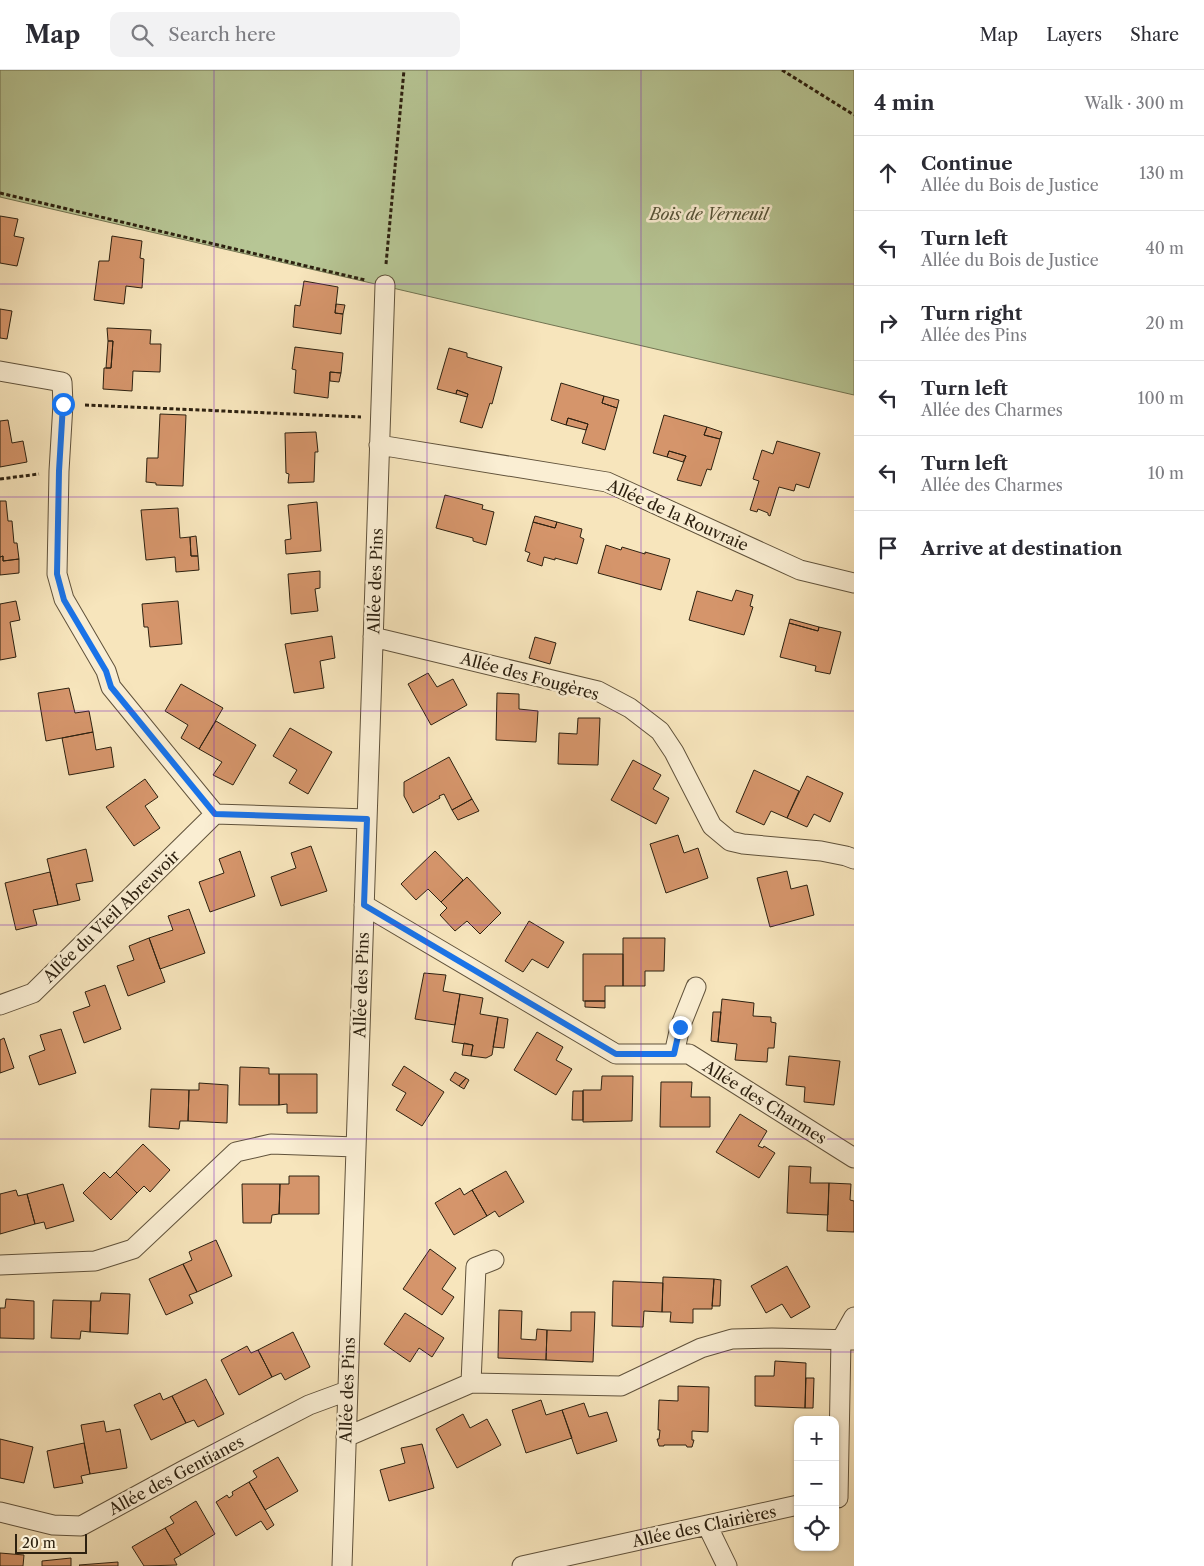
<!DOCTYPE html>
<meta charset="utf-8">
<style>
body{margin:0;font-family:"Libre Caslon Text",serif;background:#f2f2f3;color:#2b2b33}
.controls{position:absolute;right:15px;bottom:15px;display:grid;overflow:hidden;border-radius:10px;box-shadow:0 1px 4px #0004}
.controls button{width:45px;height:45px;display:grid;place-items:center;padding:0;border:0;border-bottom:1px solid #e1e1e2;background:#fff;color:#2b2b33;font:25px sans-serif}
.scale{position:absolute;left:15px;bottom:12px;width:72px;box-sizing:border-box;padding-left:5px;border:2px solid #2d2110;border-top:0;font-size:14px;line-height:18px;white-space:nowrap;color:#2d2110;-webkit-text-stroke:4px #faeed3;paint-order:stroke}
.stop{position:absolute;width:15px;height:15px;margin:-11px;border:4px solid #1a73e8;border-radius:50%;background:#fff}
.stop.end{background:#1a73e8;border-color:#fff;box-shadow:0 1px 5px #0008}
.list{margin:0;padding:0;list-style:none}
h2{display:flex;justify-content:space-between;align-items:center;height:65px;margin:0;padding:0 20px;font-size:21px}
h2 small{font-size:16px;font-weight:400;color:#7c7c81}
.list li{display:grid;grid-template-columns:32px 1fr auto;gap:15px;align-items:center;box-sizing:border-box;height:75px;padding:0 20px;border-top:1px solid #e1e1e2}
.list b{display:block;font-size:19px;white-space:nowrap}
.list p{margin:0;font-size:16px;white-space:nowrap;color:#7c7c81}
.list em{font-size:16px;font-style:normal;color:#7c7c81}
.icon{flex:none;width:28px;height:28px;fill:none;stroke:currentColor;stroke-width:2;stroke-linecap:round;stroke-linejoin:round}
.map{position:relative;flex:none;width:854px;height:1496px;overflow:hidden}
header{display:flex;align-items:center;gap:30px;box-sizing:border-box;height:70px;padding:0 25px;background:#fff;border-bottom:1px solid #e1e1e2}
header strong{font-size:24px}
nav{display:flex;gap:28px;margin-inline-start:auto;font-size:18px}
.search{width:350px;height:45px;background:#f2f2f3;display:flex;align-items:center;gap:12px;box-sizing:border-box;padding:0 18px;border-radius:10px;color:#7c7c81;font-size:19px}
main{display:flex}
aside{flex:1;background:#fff}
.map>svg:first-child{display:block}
.green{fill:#b7c695;stroke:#727452}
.building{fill:#d5956b;stroke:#2d2110}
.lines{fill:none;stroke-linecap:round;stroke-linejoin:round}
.street-casing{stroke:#60523b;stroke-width:21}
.path{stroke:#2d2110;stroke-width:3;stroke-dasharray:4 2.5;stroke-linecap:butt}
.street{stroke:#faeed3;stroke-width:19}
.route{stroke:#1a73e8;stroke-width:6}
.grid{fill:none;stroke:#7b2cbf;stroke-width:1;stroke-opacity:0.55}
.labels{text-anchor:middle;stroke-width:5;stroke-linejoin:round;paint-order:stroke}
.park-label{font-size:16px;font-style:italic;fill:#565338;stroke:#faeed3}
.street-label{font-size:16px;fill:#2d2110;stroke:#faeed3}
</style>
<header>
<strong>Map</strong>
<div class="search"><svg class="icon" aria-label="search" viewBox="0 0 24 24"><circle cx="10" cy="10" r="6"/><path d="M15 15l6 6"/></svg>Search here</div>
<nav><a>Map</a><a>Layers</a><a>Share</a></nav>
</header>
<main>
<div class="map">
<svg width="854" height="1496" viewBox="0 0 854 1496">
<rect width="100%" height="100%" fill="#f7e5bc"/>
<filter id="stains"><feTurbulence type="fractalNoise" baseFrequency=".004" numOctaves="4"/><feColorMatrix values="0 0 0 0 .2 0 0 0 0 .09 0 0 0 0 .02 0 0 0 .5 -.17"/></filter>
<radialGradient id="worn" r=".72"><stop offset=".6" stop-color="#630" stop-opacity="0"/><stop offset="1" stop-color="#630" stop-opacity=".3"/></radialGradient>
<path class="green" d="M0,0h854v325l-854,-198z"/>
<path class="building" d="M0,146l18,3 -4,17 10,2 -7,28 -17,-3z
M112,166l30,5 -2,17 4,1 -2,29 -16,-2 -2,18 -30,-4 5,-39h10z
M304,211l34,6 -3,26 8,1 -2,20 -48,-7 2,-22 5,1z
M336,234l9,1 -2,9 -8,-1z
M0,239l12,2 -5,28 -7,-1z
M107,258l44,2 -1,14h11l-1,28 -27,-1 -1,20 -29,-2 1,-21h7l2,-27h-5z
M108,271h5l-2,27h-5z
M295,277l48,6 -2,20 -11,-1 -2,26 -34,-5 2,-23 -4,-1z
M449,278l18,5v4l35,10 -10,37 -2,-1 -8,25 -22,-6 8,-28 -11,-4 -1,4 -19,-5z
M330,302l11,1 -2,9 -9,-1z
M561,313l43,13 -2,7 15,5 -12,42 -23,-7 6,-19 -20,-6 -2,7 -15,-5z
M457,320l11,4 -1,3 -11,-3z
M604,326l15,4 -2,8 -15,-5z
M160,344l26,1 -3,71 -27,-1v-2l-10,-1 1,-24h11z
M664,345l43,12 -3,8 16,4 -9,31 -4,-1 -6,17 -24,-6 9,-24 -17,-5 -2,6 -14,-4z
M568,348l20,6 -2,6 -20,-5z
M8,350l4,23 11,-2 4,21 -27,5v-46z
M707,357l15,5 -2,7 -16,-4z
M316,362l2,20h-3l-1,30 -26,1 1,-9 -3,-1 -1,-40z
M777,371l43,12 -11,35 -13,-4 -2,7 -15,-4 -9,29 -2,-1v-2l-10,-4 -1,3 -7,-2 9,-29 -6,-2 9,-29 11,4z
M669,381l17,5 -3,6 -16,-5z
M445,425l38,10 -1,4 12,3 -8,33 -13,-4v-3l-37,-10z
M0,431h6l2,20h4l2,22h3l2,16 -16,2v-5l-3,1z
M317,432l4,49 -35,3 -1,-14 6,-1 -3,-34z
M178,438l2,30 10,-1 1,19h7l1,14 -23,2 -1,-15 -29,3 -5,-50z
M535,446l22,6 -2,6 -22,-6z
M533,452l22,6 2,-6 25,7 -2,8 4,2 -7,25 -22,-6v2l-11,-3 -2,9 -15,-5 3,-8 -5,-2z
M196,466l2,20h-7l-1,-19z
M606,475l15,5 1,-3 23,7v-2l25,7 -9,31 -63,-17z
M3,486v5l16,-2v14l-19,2v-18z
M320,501v17l-5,1 3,22 -27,3 -3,-40z
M736,520l17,5 -3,11 3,1 -9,28 -55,-15 8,-29 35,10z
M16,531l4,19 -10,2 6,35 -16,3v-56z
M178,531l4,43 -32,3 -2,-20h-4l-2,-23z
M790,549l29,8 -1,4 -29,-8z
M789,553l29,8 1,-4 22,5 -11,42 -15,-3 1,-5 -36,-9z
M332,566l3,22 -15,3 4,27 -30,5 -9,-49z
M535,567l21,6 -6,21 -21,-6z
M428,603l9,14 16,-8 14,26 -36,20 -23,-41z
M181,614l42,24 -24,41 -18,-11 7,-13 -23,-14z
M69,618l6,25 14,-2 4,21 -47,9 -8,-48z
M497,623l22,1v15l19,2 -2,31 -40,-2z
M578,648h22l-2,47 -40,-1 1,-31 18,1z
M216,651l40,24 -23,40 -20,-10 9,-13 -23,-13z
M290,658l42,24 -24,42 -19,-11 8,-13 -24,-14z
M93,662l3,18 15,-3 3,20 -45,8 -7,-37z
M449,687l23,42 -20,11 -8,-16 -5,2 1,2 -27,15 -9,-17v-14z
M633,690l28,15 -8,14 16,9 -13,26 -45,-24z
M754,700l45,21 -12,27 -16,-7 -7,14 -28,-13z
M807,706l36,17 -13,29 -16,-8 -7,13 -20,-9z
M145,709l13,18 -13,9 15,22 -26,18 -28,-39z
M472,729l7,12 -21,9 -6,-10z
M678,765l6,18 14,-5 10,30 -42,15 -16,-49z
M311,776l16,45 -46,15 -10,-29 25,-9 -5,-15z
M86,779l7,32 -17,3 4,16 -22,5 -11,-46z
M240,781l15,45 -45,16 -11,-30 25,-9 -5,-14z
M435,781l28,29 -22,22 -13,-13 -12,11 -15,-16z
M787,801l4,18 16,-4 7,30 -44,12 -13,-49z
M50,802l8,33 -25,5 4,15 -21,5 -11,-47z
M467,807l34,36 -21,21 -13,-13 -12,10 -15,-16 7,-7 -6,-6z
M189,839l16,44 -45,16 -11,-31 24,-8 -5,-14z
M529,851l35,21 -16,26 -16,-9 -9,13 -18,-11z
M149,868l16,44 -37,14 -11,-30 17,-6 -5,-14z
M623,868h42l-1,33h-19v15h-22z
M583,884h40v32h-18v15h-22z
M424,903l22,2 -3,16 17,3 -5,31 -40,-6z
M105,915l16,44 -37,14 -11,-31 17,-6 -5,-14z
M460,924l23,4 -3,16 18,3 -6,38 -6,3 -15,-2 2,-11 -21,-3z
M722,929l32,4 -1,13 18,1v5l5,1 -2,25h-6l-1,14 -32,-2 2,-16 -19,-2z
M585,931h20v7l-20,-1z
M713,942h8l-3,30 -7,-1z
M498,947l10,2 -4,29 -11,-1z
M61,959l15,44 -37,12 -10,-29 16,-6 -5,-15z
M537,962l26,15 -7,13 16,9 -16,26 -42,-25z
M4,968l10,30 -14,5v-33z
M464,973l9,2 -2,11 -9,-1z
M789,986l51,5 -6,44 -30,-3 1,-15 -19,-2z
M404,996l40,26 -22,34 -26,-16 10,-17 -14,-8z
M240,997l29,1v6h10v31h-40z
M455,1002l11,6 -7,8 -9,-6z
M279,1004h38v39h-30v-9l-8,1z
M602,1006h31l-1,45 -49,1v-32h18z
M466,1008l3,2 -5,9 -5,-3z
M661,1012h31l-1,15h19v30h-50z
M199,1013l29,2 -1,38 -39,-2 1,-31h10z
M151,1019l38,1 -1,31h-8l-1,8 -30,-2z
M573,1021h10v29h-11z
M740,1044l27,17 -9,15 5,2 1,-2 11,7 -16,25 -43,-26z
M143,1074l27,26 -20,22 -6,-6 -7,7 -21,-21z
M789,1096l22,1 -1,16h19l-1,32 -41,-2z
M506,1101l18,31 -25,15 -4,-6 -8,5 -15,-26z
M104,1102l6,6 6,-6 21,21 -26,27 -28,-27z
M289,1106h30v38h-40l1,-30h9z
M829,1113l22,1 -1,16 4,1v31l-27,-1z
M63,1114l11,37 -28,8 -2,-7 -9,2 -8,-30z
M242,1114h38l-1,30 -7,1 -1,8h-28z
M460,1118l4,7 8,-5 15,26 -33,19 -19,-32z
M16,1120l2,6 9,-2 8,30 -35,10v-40z
M216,1170l16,36 -35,16 -14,-28 9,-4 -3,-8z
M430,1179l26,19 -14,21 12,8 -12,18 -39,-26z
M183,1194l14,28 -8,3 4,8 -27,12 -17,-36z
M787,1196l23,41 -19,11 -9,-14 -16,9 -15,-27z
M663,1207l51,2 -2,30h-19v14l-23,-1 1,-10h-9z
M714,1209l7,1 -1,26h-8z
M613,1211l50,2 -1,29 -18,-1 -1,16 -31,-1z
M101,1223l29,1 -2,40 -38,-2 1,-31h9z
M6,1229l28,2v38l-34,-1v-30h5z
M53,1230l38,1 -1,31 -9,-1 -1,8 -29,-1z
M499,1240l23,1 -1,28 15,1 1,-11 10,1 -1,30 -48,-2z
M571,1242h24l-2,50 -47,-2 1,-30 24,1z
M405,1243l39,25 -12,19 -13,-9 -9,14 -26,-18z
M293,1262l17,35 -25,13 -4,-7 -9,4 -14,-27z
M247,1276l4,7 7,-3 14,27 -33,18 -18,-35z
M775,1291l31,2 -1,45 -50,-2v-30h19z
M806,1308h8l-1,30h-8z
M206,1309l18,35 -26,13 -4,-7 -8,3 -14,-27z
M678,1316l31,1 -1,45 -16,-1v9h2l-2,7h-5l-1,-2h-22v1h-5l-2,-7h2l1,-9h-2l1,-30 19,1z
M160,1323l3,7 9,-4 14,27 -35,17 -17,-35z
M541,1330l5,15 16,-5 10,28 -46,15 -14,-43z
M584,1333l5,14 18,-5 10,29 -40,13 -15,-44z
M463,1344l7,14 17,-9 14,26 -44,23 -21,-39z
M104,1351l2,11 14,-3 7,39 -37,6 -9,-49z
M0,1369l33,8 -9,36 -24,-5z
M84,1373l6,31 -9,2 2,7 -29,5 -7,-37z
M422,1374l12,44 -45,13 -9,-31 25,-7 -4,-15z
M278,1387l20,34 -33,19 -16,-28 8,-5 -4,-6z
M249,1412l25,43 -7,5 -6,-9 -25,15 -20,-34 11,-7 2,3 4,-3 -1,-3z
M196,1431l19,33 -34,21 -16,-27 9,-5 -4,-6z
M165,1458l16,27 -7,4 3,6 -33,1 -12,-19z
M0,1483l24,2 -1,11h-23z
M71,1488v8h-29v-5z
M118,1492v4h-38l-1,-1z"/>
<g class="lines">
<g class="street-casing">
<path id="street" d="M0,301l62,11 1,22 -4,67 -2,103 7,25 42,72 5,16 104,127 152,5
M379,375l228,37 193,88 54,13
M373,567l225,54 32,17 30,23 14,21 38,74 18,15 13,3 78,7 25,5 8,3
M364,835l252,149h73l165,104
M0,935l33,-12 182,-179
M674,984l6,-27 16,-40
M0,1195l95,-4 38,-12 103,-97 35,-8 85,3
M471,1313l5,-116 18,-7
M346,1367l125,-54 150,3 80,-38 31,-9 40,-1 82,2
M838,1428l3,-158 13,-23
M0,1442l53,13 28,1 105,-57 123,-64 38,-14
M707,1455l20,41
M342,1496l43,-1281
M522,1496l276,-61"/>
</g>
<path class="path" d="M782,0l72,45
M0,123l365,87
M386,194l18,-194
M85,335l276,12
M0,409l39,-5"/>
<use href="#street" class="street"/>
</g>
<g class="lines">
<path class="route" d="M63,334l-4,67 -2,103 7,26 42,71 5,16 104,127 152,5 -3,86 252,149h58l6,-27"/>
</g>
<path class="grid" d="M214,0v1496M427,0v1496M641,0v1496M0,214h854M0,427h854M0,641h854M0,855h854M0,1069h854M0,1282h854"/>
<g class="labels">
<g class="park-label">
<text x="709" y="150">Bois de Verneuil</text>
</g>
<g class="street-label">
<text transform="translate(678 445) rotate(24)" y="6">Allée de la Rouvraie</text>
<text transform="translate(375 511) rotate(-88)" y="6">Allée des Pins</text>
<text transform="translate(530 606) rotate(15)" y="6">Allée des Fougères</text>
<text transform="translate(111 846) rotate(-44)" y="6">Allée du Vieil Abreuvoir</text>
<text transform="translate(361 915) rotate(-88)" y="6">Allée des Pins</text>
<text transform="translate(765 1032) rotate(32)" y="6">Allée des Charmes</text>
<text transform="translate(347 1320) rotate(-88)" y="6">Allée des Pins</text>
<text transform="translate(176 1405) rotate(-28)" y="6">Allée des Gentianes</text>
<text transform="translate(704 1456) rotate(-12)" y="6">Allée des Clairières</text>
</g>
</g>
<rect width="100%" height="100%" filter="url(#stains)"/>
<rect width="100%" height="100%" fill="url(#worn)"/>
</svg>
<div class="controls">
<button>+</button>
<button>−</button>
<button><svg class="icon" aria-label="locate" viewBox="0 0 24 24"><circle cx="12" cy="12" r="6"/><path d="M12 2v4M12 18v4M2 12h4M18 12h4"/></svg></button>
</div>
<div class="scale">20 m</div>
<div class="stop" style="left:63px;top:334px"></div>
<div class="stop end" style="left:680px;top:957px"></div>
</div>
<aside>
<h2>4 min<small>Walk · 300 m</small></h2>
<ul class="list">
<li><svg class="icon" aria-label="ahead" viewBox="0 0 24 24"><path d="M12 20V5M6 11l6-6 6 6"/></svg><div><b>Continue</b><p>Allée du Bois de Justice</p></div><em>130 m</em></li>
<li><svg class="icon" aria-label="left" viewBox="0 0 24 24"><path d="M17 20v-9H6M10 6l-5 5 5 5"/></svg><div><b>Turn left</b><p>Allée du Bois de Justice</p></div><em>40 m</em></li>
<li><svg class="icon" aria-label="right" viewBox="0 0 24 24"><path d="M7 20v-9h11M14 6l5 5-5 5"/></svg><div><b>Turn right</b><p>Allée des Pins</p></div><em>20 m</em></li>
<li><svg class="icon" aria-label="left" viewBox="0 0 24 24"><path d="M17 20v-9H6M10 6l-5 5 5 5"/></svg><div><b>Turn left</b><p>Allée des Charmes</p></div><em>100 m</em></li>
<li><svg class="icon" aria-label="left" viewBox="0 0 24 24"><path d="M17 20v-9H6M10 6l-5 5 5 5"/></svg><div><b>Turn left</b><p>Allée des Charmes</p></div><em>10 m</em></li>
<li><svg class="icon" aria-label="arrive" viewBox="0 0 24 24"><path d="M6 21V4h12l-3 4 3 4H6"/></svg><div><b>Arrive at destination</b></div></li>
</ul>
</aside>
</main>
